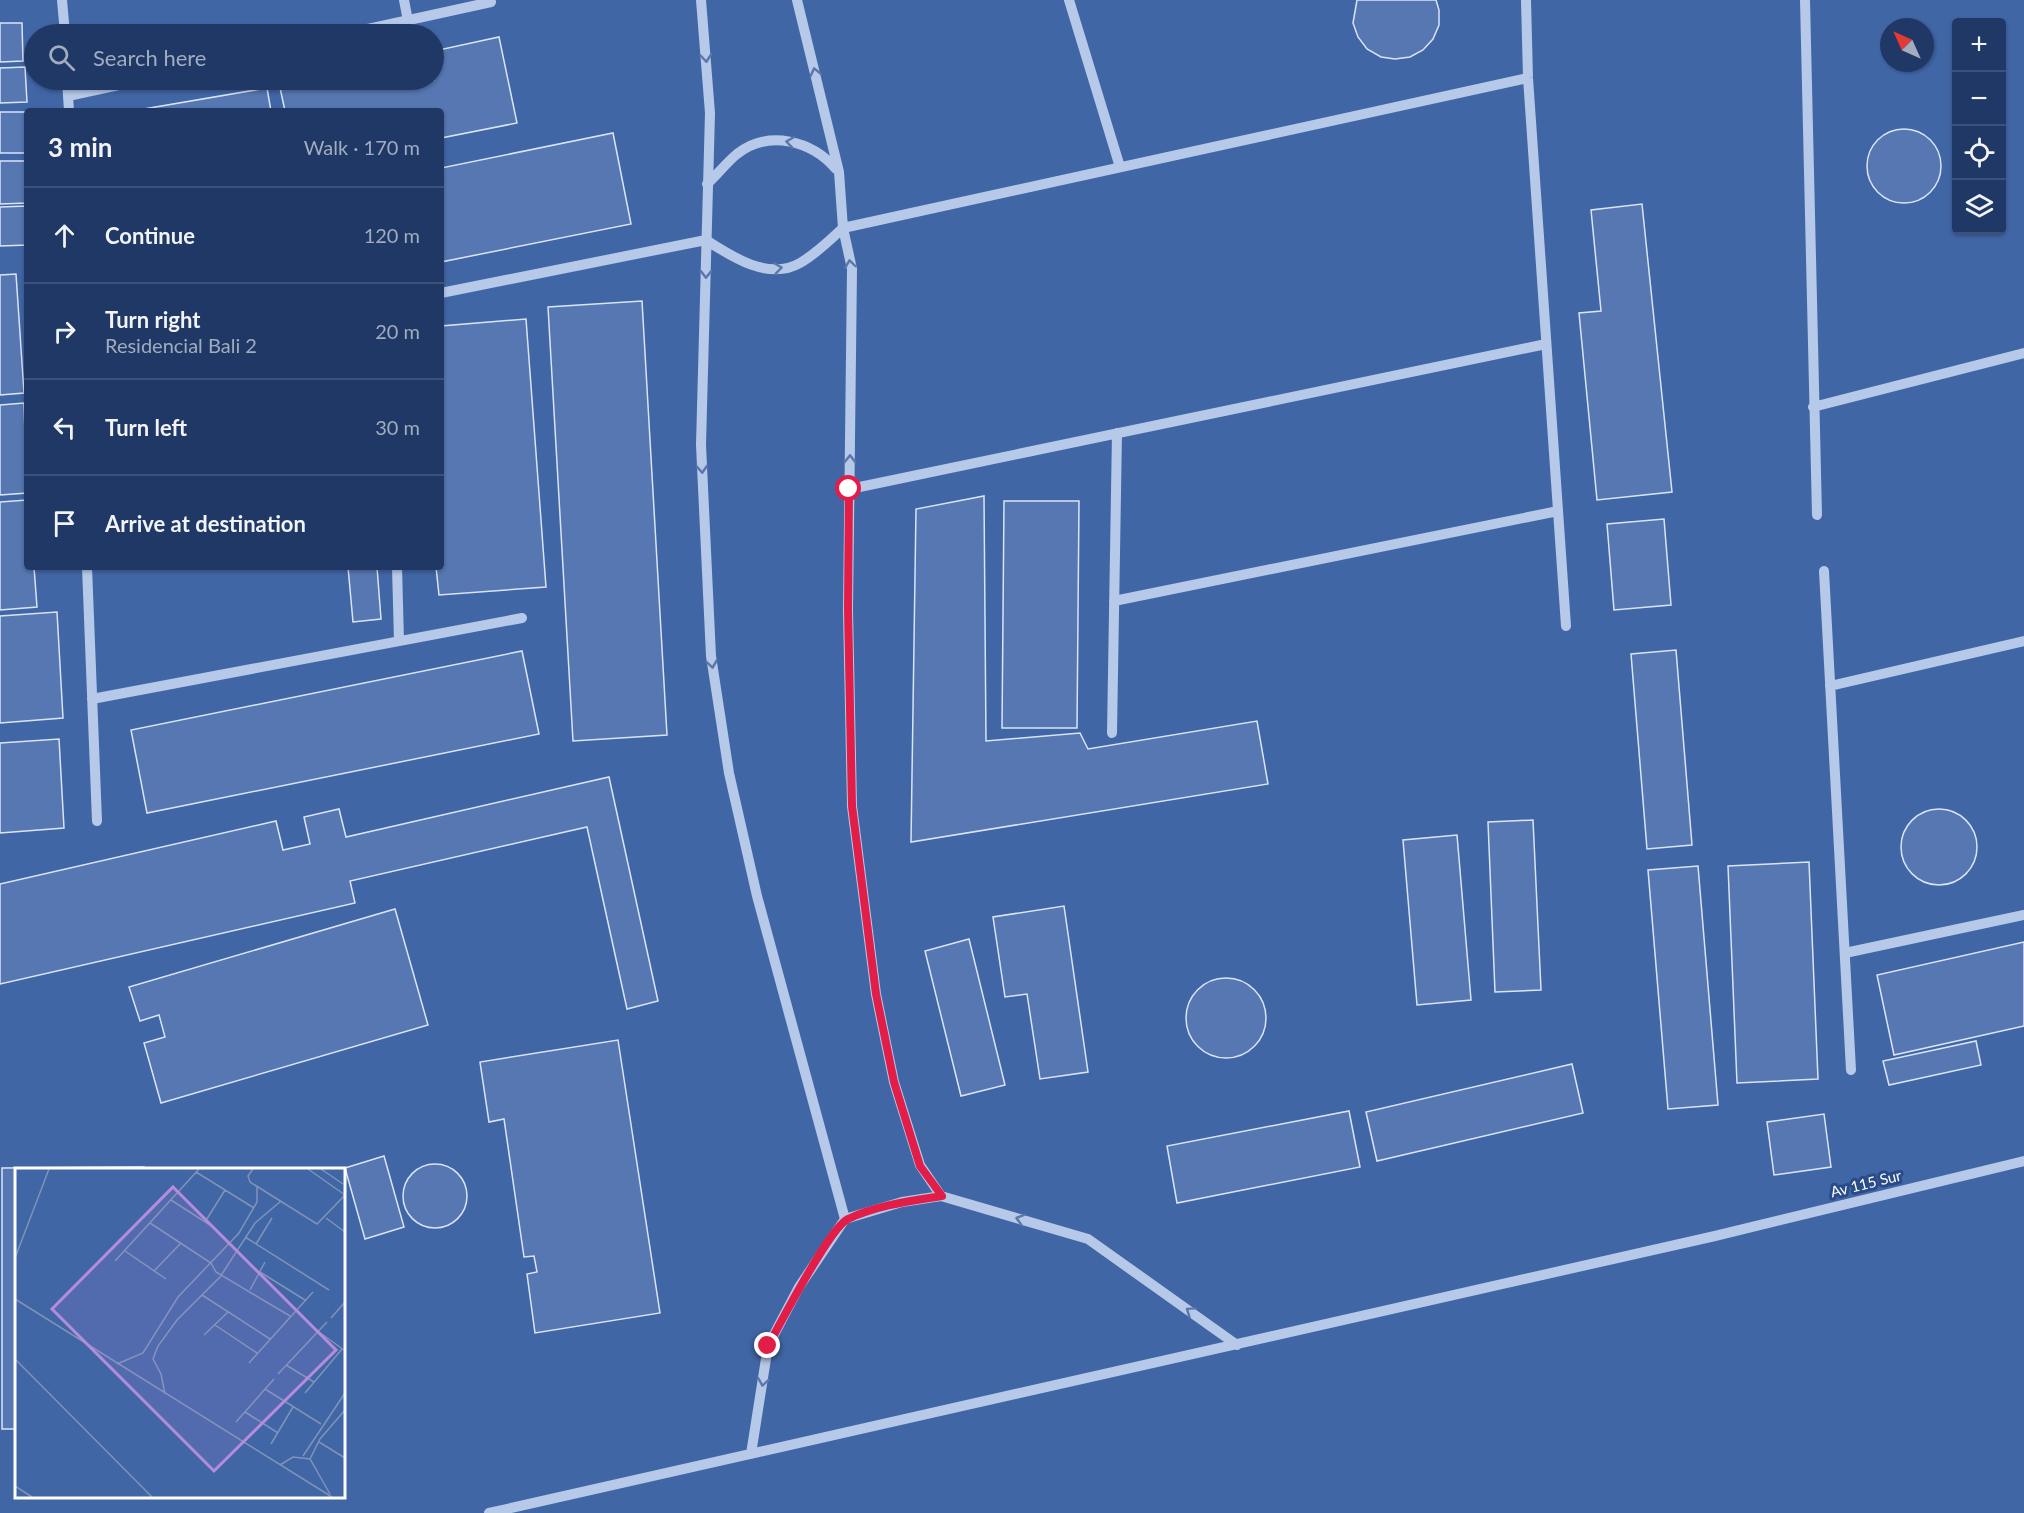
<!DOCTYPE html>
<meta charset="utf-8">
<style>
body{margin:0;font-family:Lato,sans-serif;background:#273f6c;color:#f1f3f6}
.controls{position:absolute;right:18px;top:18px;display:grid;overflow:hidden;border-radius:6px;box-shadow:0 2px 4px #0004}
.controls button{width:54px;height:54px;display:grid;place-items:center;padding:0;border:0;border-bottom:2px solid #3c527a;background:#1f3866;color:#f1f3f6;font:30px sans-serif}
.compass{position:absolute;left:1880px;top:18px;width:54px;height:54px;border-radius:50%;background:#1f3866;box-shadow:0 2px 4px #0004;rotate:315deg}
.stop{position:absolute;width:18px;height:18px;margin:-14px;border:4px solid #e11d48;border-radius:50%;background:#fff}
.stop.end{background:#e11d48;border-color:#fff;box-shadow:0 2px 6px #0008}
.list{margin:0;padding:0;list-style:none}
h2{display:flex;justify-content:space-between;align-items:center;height:78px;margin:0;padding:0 24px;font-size:26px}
h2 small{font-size:20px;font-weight:400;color:#a1acbf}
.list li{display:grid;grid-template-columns:39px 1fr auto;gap:18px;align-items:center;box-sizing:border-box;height:96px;padding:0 24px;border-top:2px solid #3c527a}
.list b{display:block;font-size:22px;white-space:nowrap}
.list p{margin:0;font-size:20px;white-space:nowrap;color:#a1acbf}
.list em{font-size:20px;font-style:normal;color:#a1acbf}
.icon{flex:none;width:33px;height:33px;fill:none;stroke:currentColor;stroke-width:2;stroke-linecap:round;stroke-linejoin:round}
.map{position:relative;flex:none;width:2024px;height:1513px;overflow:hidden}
.search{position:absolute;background:#1f3866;box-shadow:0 2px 4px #0004;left:24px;top:24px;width:420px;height:66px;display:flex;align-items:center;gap:15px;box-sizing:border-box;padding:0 21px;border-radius:33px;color:#a1acbf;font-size:22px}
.panel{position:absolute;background:#1f3866;box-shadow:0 2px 4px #0004;left:24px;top:108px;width:420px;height:462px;border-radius:6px}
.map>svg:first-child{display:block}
.green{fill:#4166a6;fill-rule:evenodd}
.building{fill:#5677b1;stroke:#dae4f7;stroke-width:1.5}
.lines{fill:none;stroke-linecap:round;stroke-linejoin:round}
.minor{stroke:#b6c9e8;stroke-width:10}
.oneway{stroke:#5a77aa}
.route{stroke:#e11d48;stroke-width:8}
.labels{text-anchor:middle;stroke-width:6;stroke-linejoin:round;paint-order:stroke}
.street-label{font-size:15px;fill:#fff;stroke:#294b88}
.inset-road{fill:none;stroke:#7f93b8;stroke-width:1.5}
.view{fill:#b68bdc;fill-opacity:0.15;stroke:#b68bdc;stroke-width:3}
.inset-edge{fill:none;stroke:#fff;stroke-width:3}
</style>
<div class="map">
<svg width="2024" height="1513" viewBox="0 0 2024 1513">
<rect width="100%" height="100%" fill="#294b88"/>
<path class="green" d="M0,0h2024v1513h-2024zM1956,22h46v208h-46zM1889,27h36v36h-36zM34,34h400v46h-400zM27,111h414v456h-414zM16,1170h328v326h-328z"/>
<path class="building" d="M1357,0h79l3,10v15l-6,14 -10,11 -13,7 -15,2 -14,-2 -14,-8 -9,-12 -5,-14z
M0,23h22l1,38 -23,1z
M499,37l18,86 -76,15v-27h-156l-6,-28 16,-3h139v-29z
M25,67l2,35 -27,1v-35z
M267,88l4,23h-139z
M0,112h27v41h-27z
M1867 166a37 37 0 1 1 74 0a37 37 0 1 1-74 0Z
M613,133l18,91 -190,38v-94z
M0,161h27v42l-27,1z
M1642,204l30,288 -75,8 -18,-187 22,-2 -10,-101z
M27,206v39l-27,1v-39z
M16,274l8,119 -24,2v-120z
M642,301l25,434 -94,6 -25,-434z
M526,319l20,268 -107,8 -3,-28h5v-241z
M24,403l3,90 -27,2v-90z
M984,496l2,245 94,-8 8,16 169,-28 11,63 -357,58 5,-333z
M27,500v67h7l3,40 -37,3v-108z
M1004,501h75l-2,227h-75z
M1664,519l7,86 -57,5 -7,-86z
M348,567h29l4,52 -28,3z
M57,612l6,106 -63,5v-107z
M1676,650l16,195 -45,4 -16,-195z
M522,651l17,83 -392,79 -16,-83z
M59,739l5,89 -64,5v-90z
M609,777l49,224 -31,8 -40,-182 -237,54 5,22 -355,81v-100l276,-63 7,29 27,-6 -6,-27 35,-8 7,28z
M1901 847a38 38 0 1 1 76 0a38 38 0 1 1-76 0Z
M1533,820l8,170 -46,2 -7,-170z
M1457,835l14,165 -54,5 -14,-165z
M1809,862l9,217 -81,4 -9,-217z
M1698,866l20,239 -50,4 -20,-239z
M1064,906l24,166 -48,7 -13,-85 -22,3 -12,-80z
M395,909l33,116 -267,78 -17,-60 21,-6 -6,-22 -19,6 -11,-34z
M969,939l36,146 -44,11 -36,-145z
M2024,942v84l-130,29 -17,-80z
M1186 1018a40 40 0 1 1 80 0a40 40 0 1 1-80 0Z
M618,1040l42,273 -125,20 -8,-59 10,-2 -3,-16 -10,1 -20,-138 -15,3 -9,-60z
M1976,1041l5,24 -92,20 -6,-24z
M1572,1064l11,49 -206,48 -11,-49z
M1349,1111l11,56 -183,36 -10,-57z
M1824,1114l7,53 -57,8 -7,-53z
M384,1156l20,71 -39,12 -20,-71z
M403 1196a32 32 0 1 1 64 0a32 32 0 1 1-64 0Z
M144,1167v3h-128v259h-14v-261z"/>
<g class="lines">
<path class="minor" d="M62,0l3,34
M404,0l4,21
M701,0l9,113 -9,332 10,211 18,117 28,123 88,323 -46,68 -31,59 -17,108
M797,0l42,172 4,56 9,41 -4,341 4,196 24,188 18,88 26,83 21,31 147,43 149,106
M1069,0l51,167
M1526,0l2,78 38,548
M1805,0l12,515
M345,34l146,-32
M67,80l2,31
M68,96l74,-16
M707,184c10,-9 19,-21 30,-30 32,-25 75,-13 99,15
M441,293l265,-53c26,17 63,41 94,23 16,-9 30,-23 43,-35l685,-150
M1813,407l211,-54
M850,489l696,-145
M87,567l10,254
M397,567l2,74
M1824,571l27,499
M1114,601l444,-90
M1830,686l194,-45
M92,699l430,-81
M1112,733l5,-300
M1845,953l179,-38
M845,1219l57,-17 39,-6
M489,1513l1226,-277 309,-75"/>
</g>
<defs><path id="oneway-chevron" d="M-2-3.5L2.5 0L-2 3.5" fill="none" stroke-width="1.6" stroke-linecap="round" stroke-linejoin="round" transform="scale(1.5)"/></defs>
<g class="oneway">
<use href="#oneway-chevron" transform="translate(706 58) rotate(85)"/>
<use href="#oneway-chevron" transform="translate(815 72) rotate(-103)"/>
<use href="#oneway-chevron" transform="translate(790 142) rotate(-172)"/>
<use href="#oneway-chevron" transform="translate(850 264) rotate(-98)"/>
<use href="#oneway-chevron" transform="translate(778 268) rotate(-8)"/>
<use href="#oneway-chevron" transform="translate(706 274) rotate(91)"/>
<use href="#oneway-chevron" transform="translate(850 459) rotate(-89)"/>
<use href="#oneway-chevron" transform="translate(702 469) rotate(87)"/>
<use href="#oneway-chevron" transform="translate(712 664) rotate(82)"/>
<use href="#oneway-chevron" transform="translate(1020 1219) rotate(-164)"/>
<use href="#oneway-chevron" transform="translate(1190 1311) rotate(-145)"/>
<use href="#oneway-chevron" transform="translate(763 1382) rotate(99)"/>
</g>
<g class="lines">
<path class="route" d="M768,1346c12,-22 62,-119 80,-127 29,-14 63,-18 94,-23l-22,-30 -26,-84 -18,-88 -24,-188 -4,-197 1,-120"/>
</g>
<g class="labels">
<g class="street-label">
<text transform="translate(1866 1184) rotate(-14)" y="5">Av 115 Sur</text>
</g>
</g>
<g transform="translate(15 1168)">
<rect width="330" height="330" fill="#294b88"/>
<path d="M0,1h330v328h-330z" fill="#4166a6"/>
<path class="inset-road" d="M238,1l-5,7 2,6 67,42 28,-29 -37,-26M306,1l22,15M181,4l58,36M156,32l42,27M311,50l19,14M190,54l20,-32M135,55l61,40 5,9 74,44M230,69l84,53M241,76l16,-26M110,83l41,28M0,90l34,-89M100,93l84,-92M139,103l27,-28M245,104l45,28M235,122l15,-28M187,127l68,44M0,131l317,198M316,150l14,-16M200,157l42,28M304,164l25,18M189,167l24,-23M0,191l137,138M234,195l64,-71M102,196l26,-11 35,-56 61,-64 18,-31v-16M271,197l28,17M263,206l49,-52M250,221l56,35M290,225l37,-44M150,226l-4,-20 -8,-15 5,-13 19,-26 43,-43 35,-54 26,-22M230,244l33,21M221,254l38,-43M304,274l26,16M256,276l22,-37M288,288l42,-63M295,291l10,-20 25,-29M265,297l13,-8 17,2 20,35M0,318l17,11"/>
<path class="view" d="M158,19l163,163 -122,121 -162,-162z"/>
<rect width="330" height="330" class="inset-edge"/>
</g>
</svg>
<div class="controls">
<button>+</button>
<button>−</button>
<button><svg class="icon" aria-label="locate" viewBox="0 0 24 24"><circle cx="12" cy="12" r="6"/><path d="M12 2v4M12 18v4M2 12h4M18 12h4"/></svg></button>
<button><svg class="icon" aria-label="layers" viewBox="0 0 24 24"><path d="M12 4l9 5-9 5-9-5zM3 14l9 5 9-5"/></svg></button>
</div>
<svg class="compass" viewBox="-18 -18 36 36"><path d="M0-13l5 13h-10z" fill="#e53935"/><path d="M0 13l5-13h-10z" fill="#a1acbf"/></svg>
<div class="stop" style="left:849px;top:489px"></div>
<div class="stop end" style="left:768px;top:1346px"></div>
<div class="search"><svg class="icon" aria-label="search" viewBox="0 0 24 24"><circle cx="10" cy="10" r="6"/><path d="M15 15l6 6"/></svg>Search here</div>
<section class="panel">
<h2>3 min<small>Walk · 170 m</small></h2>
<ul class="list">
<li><svg class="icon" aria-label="ahead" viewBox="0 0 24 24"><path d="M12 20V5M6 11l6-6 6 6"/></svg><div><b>Continue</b></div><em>120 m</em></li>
<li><svg class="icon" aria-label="right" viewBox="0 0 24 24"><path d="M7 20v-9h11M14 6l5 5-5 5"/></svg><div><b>Turn right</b><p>Residencial Bali 2</p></div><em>20 m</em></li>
<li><svg class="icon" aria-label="left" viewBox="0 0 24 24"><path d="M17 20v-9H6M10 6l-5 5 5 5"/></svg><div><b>Turn left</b></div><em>30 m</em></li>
<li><svg class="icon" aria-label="arrive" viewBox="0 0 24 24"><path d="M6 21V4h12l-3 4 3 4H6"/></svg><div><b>Arrive at destination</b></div></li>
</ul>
</section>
</div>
